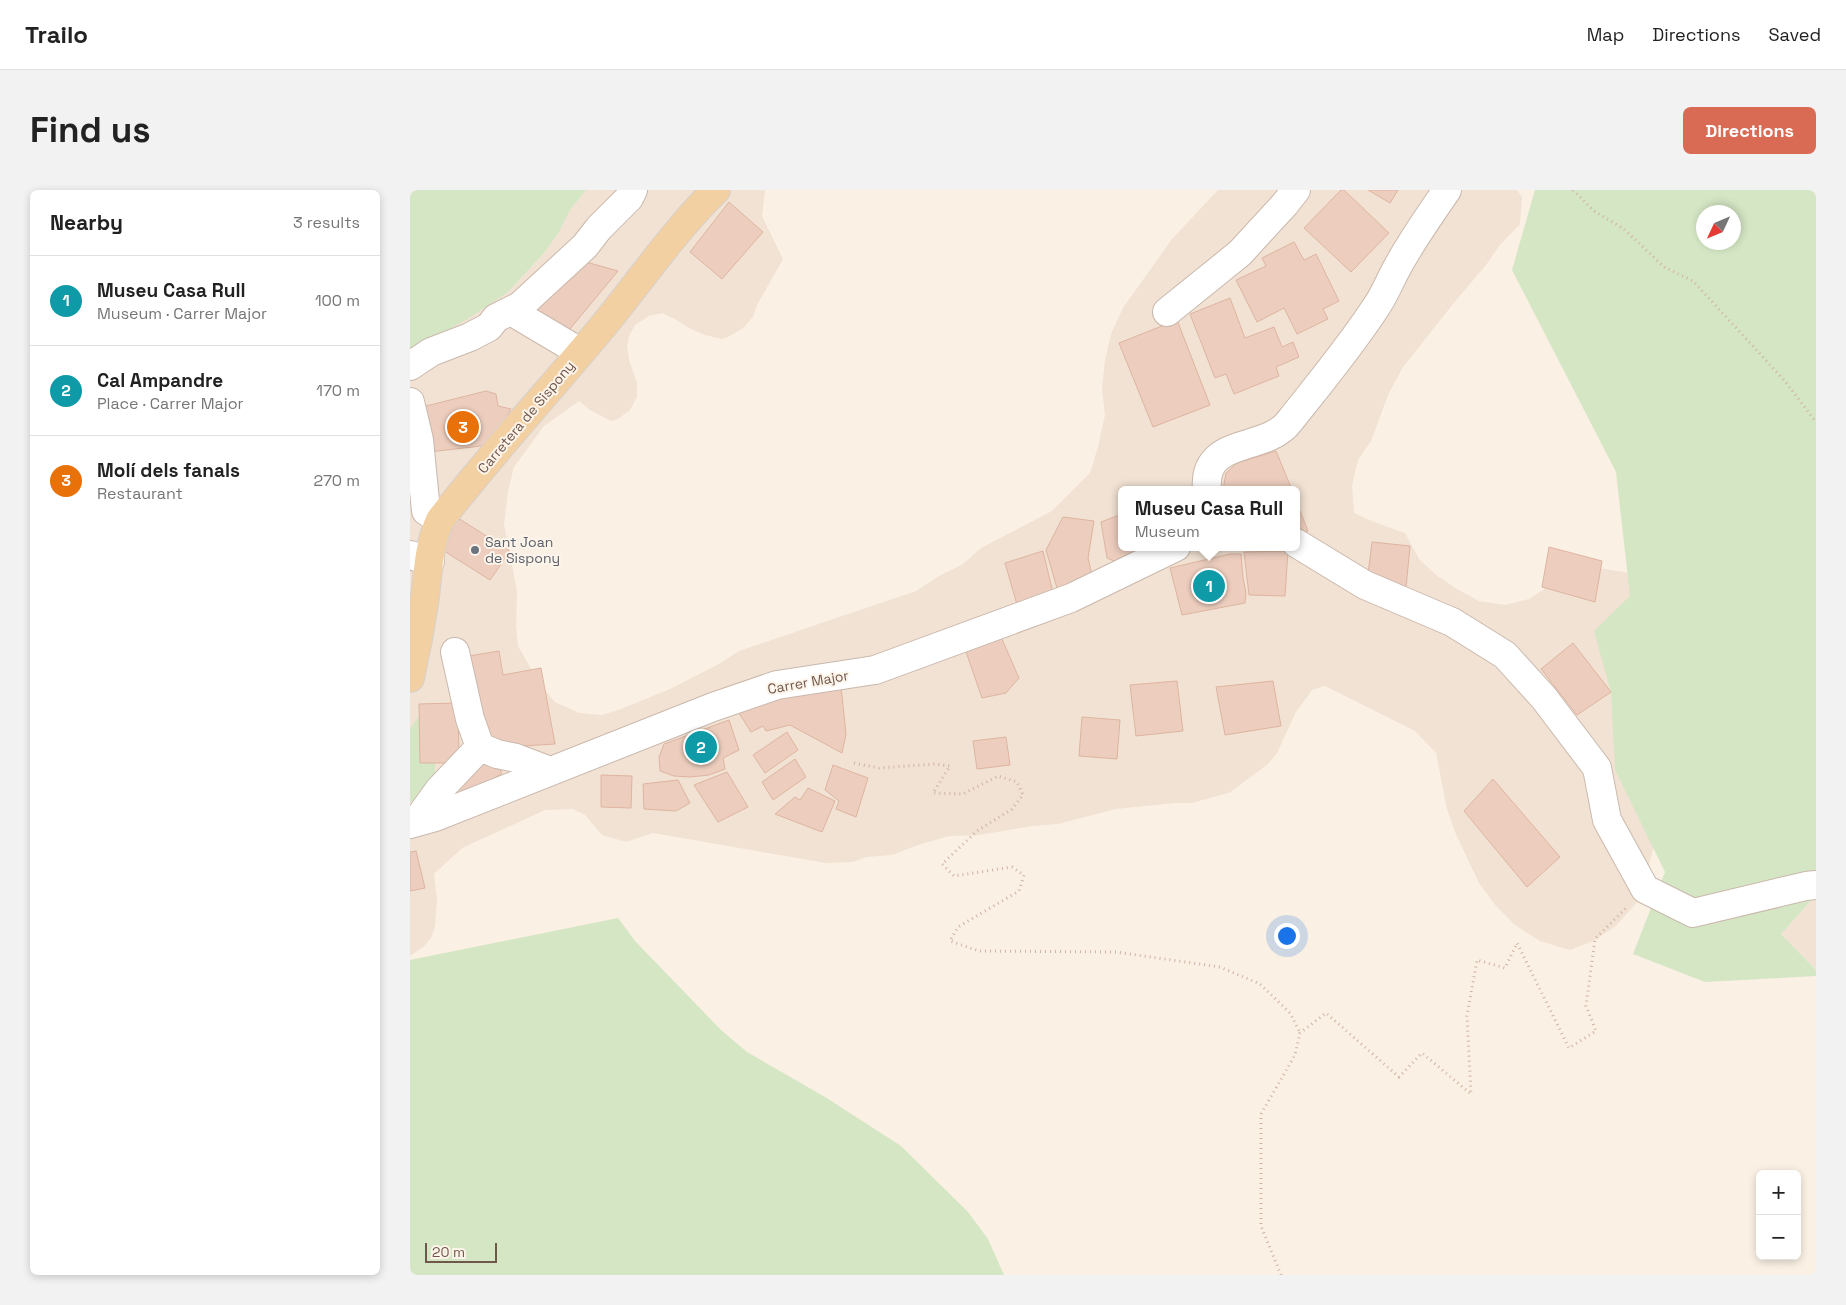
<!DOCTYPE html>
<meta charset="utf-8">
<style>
body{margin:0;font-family:"Space Grotesk",sans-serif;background:#f2f2f2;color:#222}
.controls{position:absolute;right:15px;bottom:15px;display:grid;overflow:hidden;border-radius:8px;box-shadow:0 2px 8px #0003}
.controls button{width:45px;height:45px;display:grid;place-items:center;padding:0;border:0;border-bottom:1px solid #e0e0e0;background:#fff;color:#222;font:25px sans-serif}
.compass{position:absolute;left:1286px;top:15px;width:45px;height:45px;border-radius:50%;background:#fff;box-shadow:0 2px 8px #0003;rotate:226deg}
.scale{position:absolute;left:15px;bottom:12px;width:72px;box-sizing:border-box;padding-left:5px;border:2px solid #70574c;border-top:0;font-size:14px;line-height:18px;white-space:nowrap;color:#70574c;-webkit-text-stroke:4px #fdf4ea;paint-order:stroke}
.you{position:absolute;left:876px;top:745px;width:18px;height:18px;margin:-12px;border:4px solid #fff;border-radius:50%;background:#1a73e8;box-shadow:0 0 0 8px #1a73e833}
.badge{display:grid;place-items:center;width:32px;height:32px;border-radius:50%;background:#d96a54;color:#fff;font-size:16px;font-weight:700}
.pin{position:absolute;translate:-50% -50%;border:2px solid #fff;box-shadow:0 1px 5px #0006}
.popup{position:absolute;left:708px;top:296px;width:182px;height:65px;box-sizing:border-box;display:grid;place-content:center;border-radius:8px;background:#fff;filter:drop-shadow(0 1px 4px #0005);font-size:16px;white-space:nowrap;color:#767676}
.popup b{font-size:19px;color:#222}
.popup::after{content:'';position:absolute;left:50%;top:100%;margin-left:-10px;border:10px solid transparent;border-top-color:#fff}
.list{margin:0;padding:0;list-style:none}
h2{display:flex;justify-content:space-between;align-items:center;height:65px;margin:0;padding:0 20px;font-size:21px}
h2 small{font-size:16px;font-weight:400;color:#767676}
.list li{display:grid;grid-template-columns:32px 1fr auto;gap:15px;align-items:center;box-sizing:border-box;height:90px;padding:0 20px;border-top:1px solid #e0e0e0}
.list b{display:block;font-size:19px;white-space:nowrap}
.list p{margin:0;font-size:16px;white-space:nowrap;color:#767676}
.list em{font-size:16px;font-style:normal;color:#767676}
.map{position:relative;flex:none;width:1406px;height:1085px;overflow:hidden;border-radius:8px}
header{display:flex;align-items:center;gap:30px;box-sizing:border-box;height:70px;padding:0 25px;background:#fff;border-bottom:1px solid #e0e0e0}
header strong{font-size:24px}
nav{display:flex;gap:28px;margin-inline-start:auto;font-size:18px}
.intro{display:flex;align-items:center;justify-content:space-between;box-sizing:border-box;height:120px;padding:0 30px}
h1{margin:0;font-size:35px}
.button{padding:12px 22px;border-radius:8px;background:#d96a54;color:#fff;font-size:18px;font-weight:700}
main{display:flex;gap:30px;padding:0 30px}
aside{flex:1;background:#fff;border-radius:8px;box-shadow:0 2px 8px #0003}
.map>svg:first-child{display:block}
.residential{fill:#f1e2d3;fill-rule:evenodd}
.green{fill:#d4e6c4;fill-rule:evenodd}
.building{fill:#edcebe;stroke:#deb4a0}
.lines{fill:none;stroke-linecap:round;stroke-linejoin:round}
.minor-casing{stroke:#cab8ac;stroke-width:30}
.major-casing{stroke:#d7d0cd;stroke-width:30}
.path{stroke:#d1b2a2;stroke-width:3;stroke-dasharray:1 4;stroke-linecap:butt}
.minor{stroke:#fff;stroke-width:28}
.major{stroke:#f3d0a2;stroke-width:28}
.worship-dot{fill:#6b7280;stroke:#fdf4ea;stroke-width:2}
.labels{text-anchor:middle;stroke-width:4;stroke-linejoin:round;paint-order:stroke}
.street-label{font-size:14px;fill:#70574c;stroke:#fdf4ea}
.worship-label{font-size:14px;fill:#5b616d;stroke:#fdf4ea;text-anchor:start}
</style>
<header>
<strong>Trailo</strong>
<nav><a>Map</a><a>Directions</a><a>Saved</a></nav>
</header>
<div class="intro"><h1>Find us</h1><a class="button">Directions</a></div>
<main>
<aside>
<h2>Nearby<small>3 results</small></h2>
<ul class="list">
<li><span class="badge" style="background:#0f9aa8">1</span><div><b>Museu Casa Rull</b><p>Museum · Carrer Major</p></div><em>100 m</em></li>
<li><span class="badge" style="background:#0f9aa8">2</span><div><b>Cal Ampandre</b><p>Place · Carrer Major</p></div><em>170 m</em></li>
<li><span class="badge" style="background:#e8710a">3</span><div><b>Molí dels fanals</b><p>Restaurant</p></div><em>270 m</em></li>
</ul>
</aside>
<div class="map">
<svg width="1406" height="1085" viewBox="0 0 1406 1085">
<rect width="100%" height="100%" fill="#faf0e4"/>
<path class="residential" d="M176,0h179l-3,26 21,43 -26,46 -4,12 -10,11 -15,9 -6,2 -17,-4 -16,-7 -14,-9 -13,-6 -13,3 -14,9 -6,11 -2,10 2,14 8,23v14l-7,13 -12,9 -7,2 -21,-11 -11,-9 -35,25 -30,41 -6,24 -4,33 13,67 -1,35 2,20 22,38 15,18 24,11 23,2 19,-6 49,-20 49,-25 20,-13 177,-60 23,-15 24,-12 18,-16 71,-37 38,-38 8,-26 7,-32 -3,-26 3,-29 6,-26 12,-26 49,-69 46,-49h299l5,7 -2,27 -20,21 -14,20 -33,39 -50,63 -15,28 -17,46 -13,19 -6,25 2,28 20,9 31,11 14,26 17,16 21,14 22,12 26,4 24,-6 20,-13 49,-18 26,4 22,9 33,166 -32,126 -9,28 -22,25 -23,15 -23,9 -30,-9 -25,-16 -19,-19 -17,-23 -24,-51 -8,-23 -11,-56 -21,-22 -90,-45 -13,4 -16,22 -19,41 -9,11 -39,29 -38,10h-16l-59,6 -58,15 -26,2 -53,9 -30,1 -31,9 -26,10 -26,2 -13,5 -27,1 -173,-30 -27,9 -24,-7 -17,-20 -12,-6 -28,1 -83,38 -28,26 3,26 -2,26 -4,12 -8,9 -13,9v-604l98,-60 36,-39 15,-21 11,-22zM712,300h174v57h-174z
M1406,705v75l-35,-36z"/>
<path class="green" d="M0,0h176l-16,20 -11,22 -15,21 -36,39 -42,28 -48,26 -8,6z
M1125,0h281v705l-35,39 35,36v6l-111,6 -72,-28 32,-82 -50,-102 -4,-78 -17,-61 36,-35 -14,-124 -104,-202zM1294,22h30v30h-30z
M9,527l1,46h15v14l-25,26v-75z
M208,728l17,23 86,89 26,22 78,45 76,49 67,66 20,27 16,36h-594v-315z"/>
<path class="building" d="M931,0h3l45,43 -38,39 -47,-44z
M958,0h30l-8,13z
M319,12l34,30 -41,47 -32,-27z
M884,52l10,18 12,-6 23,47 -16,8 5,10 -31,15 -13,-26 -27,14 -21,-42 30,-14 -4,-8z
M169,70l39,11 -49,59 -35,-17z
M820,108l15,40 29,-11 8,20 11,-5 6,15 -23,10 3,9 -45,18 -8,-20 -11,4 -25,-64z
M767,130l33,85 -57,22 -34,-84z
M76,201l10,3 2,12 13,3 -21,36 -61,7 -7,-45z
M866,261l16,39h-69l3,-17 11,-10z
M886,311l12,30 -12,4z
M712,324v33h22l-30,14 -7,-3 -6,-36z
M653,327l31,4 -6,37 6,26 -35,11 -13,-45z
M48,328l52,33 -20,29 -49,-31z
M962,352l38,4 -4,42 -39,-6z
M1139,357l53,14 -7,41 -53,-15z
M633,361l11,46 -36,11 -13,-45z
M878,361l-3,45 -36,-1 -5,-43z
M820,364h11l2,24 3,15 -1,10 -63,12 -12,-47z
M588,440l21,48 -13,15 -24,5 -19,-55z
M1163,453l38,49 -34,23 -36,-46z
M89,461l4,24 38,-7 14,76 -67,4 -25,-91z
M767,491l6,50 -47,5 -6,-51z
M863,491l8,45 -56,9 -9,-48z
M431,497l5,47 -4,19 -52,-28 -24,6 -3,-5 -12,6 -12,-19 18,-11z
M48,513l1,60h-39l-1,-59z
M672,527l38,3 -3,39 -38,-3z
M319,530l10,30 -16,8 2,11 -16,6 -19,2 -16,-1 -14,-5 -1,-14 5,-13z
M377,542l11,18 -33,23 -12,-18z
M596,547l4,28 -33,4 -4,-28z
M80,563l12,20 -36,25 -12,-20z
M385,569l11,18 -33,23 -11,-18z
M423,575l35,13 -12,39 -20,-8 3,-8 -14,-11z
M317,582l21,35 -30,15 -24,-37z
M191,585l31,1 -1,32 -30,-1z
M1083,589l67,78 -33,30 -63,-76z
M268,590l12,23 -14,8 -32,-2 -1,-25z
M398,598l27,13 -13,31 -47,-18 20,-17 5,3z
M6,661l9,37 -15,3v-39z"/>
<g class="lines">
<g class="minor-casing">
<path id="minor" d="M101,121l69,41
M757,122l73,-59 45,-49 11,-14
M0,176l21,-14 39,-15 19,-10 7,-9 24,-12 65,-60 14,-18 30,-30 4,-8
M0,212l9,38 7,71 14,9
M797,300c-5,-54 58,-37 82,-68 30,-38 61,-75 87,-115 9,-13 14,-27 22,-41 14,-26 32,-51 49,-76
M886,353l69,42 87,37 53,33 39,43 53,70 10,52 38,69 48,24 113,-27 10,-1
M0,365l20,6
M45,462l15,67 10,28 17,7 19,4 34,13
M6,632l23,-32 41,-43
M0,634l25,-7 278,-110 64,-22 98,-15 196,-72 105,-51"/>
</g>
<g class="major-casing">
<path id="major" d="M0,488c6,-27 11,-54 15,-81 3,-26 4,-53 15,-77 52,-67 110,-130 164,-195 37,-45 70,-94 112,-135"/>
</g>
<path class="path" d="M1163,0l21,21 30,18 40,38 29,14 91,99 32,42
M444,573l25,5 56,-4 15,2 -17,27 30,1 35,-18 19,6 6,13 -11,14 -35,22 -35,33 12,12 58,-9 12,8 -5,16 -61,36 -8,14 29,10 137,1 104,15 40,17 30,29 10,20
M871,1085l-20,-49v-112l34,-59 5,-22 26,-20 73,64 23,-24 49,41 -4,-78 10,-56 28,8 12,-25 52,105 27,-17 -10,-25 9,-67 33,-33"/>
<use href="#minor" class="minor"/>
<use href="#major" class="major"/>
</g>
<circle class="worship-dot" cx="65" cy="360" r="5"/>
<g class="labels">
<g class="street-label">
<text transform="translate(116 227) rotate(-50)" y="5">Carretera de Sispony</text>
<text transform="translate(398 492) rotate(-10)" y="5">Carrer Major</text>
</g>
<g class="worship-label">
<text x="75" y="357">Sant Joan<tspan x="75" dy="16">de Sispony</tspan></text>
</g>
</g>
</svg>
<div class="controls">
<button>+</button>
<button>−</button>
</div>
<svg class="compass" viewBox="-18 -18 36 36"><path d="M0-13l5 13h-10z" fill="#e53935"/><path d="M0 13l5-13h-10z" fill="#767676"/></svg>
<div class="scale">20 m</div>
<div class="you"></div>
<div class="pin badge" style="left:799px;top:396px;background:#0f9aa8">1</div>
<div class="popup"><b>Museu Casa Rull</b>Museum</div>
<div class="pin badge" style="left:291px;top:557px;background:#0f9aa8">2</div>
<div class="pin badge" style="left:53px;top:237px;background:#e8710a">3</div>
</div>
</main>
